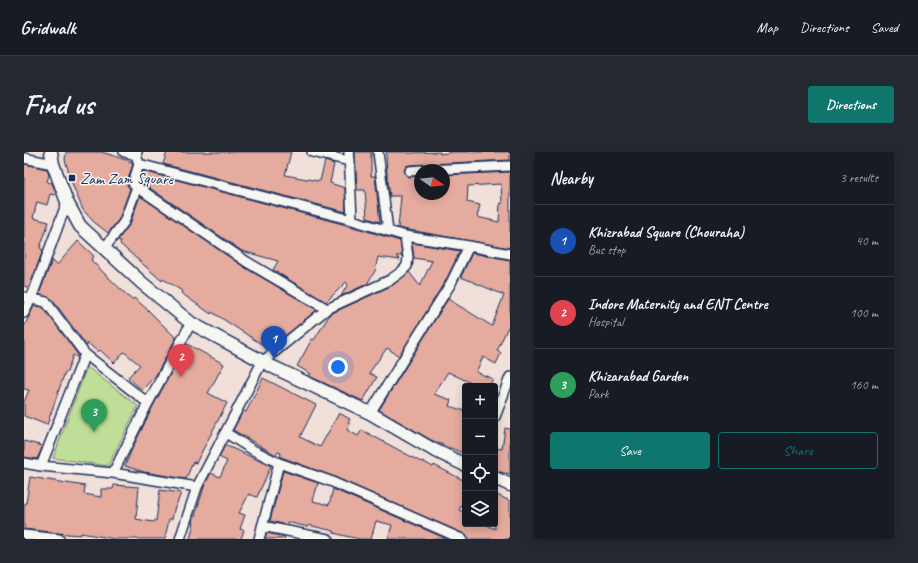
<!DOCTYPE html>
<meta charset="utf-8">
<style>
body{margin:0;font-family:Caveat,sans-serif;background:#242831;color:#f1f3f6}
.controls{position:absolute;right:12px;bottom:12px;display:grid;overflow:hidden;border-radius:4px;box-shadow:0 2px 10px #0003}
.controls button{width:36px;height:36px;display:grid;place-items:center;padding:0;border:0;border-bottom:1px solid #363941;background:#171b24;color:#f1f3f6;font:20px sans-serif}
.compass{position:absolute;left:390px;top:12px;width:36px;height:36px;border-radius:50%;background:#171b24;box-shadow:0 2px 10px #0003;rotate:104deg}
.you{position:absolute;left:314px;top:215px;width:14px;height:14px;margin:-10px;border:3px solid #fff;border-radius:50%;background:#1a73e8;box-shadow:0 0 0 6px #1a73e833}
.badge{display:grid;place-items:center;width:26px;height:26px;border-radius:50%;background:#0f766e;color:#fff;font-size:13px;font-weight:700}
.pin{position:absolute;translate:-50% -33px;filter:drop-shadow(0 1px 2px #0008)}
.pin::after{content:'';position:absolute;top:21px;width:14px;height:12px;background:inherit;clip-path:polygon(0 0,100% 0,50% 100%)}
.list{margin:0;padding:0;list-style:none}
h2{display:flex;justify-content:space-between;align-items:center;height:52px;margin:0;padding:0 16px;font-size:17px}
h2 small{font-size:13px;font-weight:400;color:#9ea1a6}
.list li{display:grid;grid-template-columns:26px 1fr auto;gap:12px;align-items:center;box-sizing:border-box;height:72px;padding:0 16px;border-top:1px solid #363941}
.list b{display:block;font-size:15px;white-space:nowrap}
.list p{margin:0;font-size:13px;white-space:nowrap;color:#9ea1a6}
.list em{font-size:13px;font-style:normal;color:#9ea1a6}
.actions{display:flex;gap:8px;padding:12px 16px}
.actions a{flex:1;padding:9px 0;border:1px solid #0f766e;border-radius:4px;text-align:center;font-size:14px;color:#0f766e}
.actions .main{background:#0f766e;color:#fff}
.icon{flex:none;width:22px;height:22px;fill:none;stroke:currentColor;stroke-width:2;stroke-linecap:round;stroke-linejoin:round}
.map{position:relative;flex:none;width:486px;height:387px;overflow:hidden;border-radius:4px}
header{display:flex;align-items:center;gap:24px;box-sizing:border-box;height:56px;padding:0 20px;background:#171b24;border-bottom:1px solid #363941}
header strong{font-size:19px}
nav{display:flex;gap:22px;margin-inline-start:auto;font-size:14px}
.intro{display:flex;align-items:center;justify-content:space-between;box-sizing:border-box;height:96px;padding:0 24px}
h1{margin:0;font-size:28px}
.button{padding:10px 18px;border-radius:4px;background:#0f766e;color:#fff;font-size:14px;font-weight:700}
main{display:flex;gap:24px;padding:0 24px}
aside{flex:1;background:#171b24;border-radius:4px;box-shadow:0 2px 10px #0003}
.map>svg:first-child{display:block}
.green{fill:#bfde97;stroke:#6d867a}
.building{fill:#e4ab9e;stroke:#1b2f5e;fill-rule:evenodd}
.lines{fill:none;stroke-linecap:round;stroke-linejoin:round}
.minor-casing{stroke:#1b2f5e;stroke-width:12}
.secondary-casing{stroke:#1b2f5e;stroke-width:15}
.minor{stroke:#f6f6f2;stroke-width:9}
.secondary{stroke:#f6f6f2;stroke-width:12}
.poi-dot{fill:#1b2f5e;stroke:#f6f6f2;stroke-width:1.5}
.labels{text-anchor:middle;stroke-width:3;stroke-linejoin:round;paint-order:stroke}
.poi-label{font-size:16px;fill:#1b2f5e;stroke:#f6f6f2;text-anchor:start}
</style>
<header>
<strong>Gridwalk</strong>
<nav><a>Map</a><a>Directions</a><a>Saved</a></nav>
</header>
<div class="intro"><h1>Find us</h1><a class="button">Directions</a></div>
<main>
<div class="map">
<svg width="486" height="387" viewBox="0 0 486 387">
<rect width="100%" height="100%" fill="#f1e0d9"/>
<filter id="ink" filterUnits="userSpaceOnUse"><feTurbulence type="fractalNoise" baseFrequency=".025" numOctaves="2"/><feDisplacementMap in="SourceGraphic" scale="8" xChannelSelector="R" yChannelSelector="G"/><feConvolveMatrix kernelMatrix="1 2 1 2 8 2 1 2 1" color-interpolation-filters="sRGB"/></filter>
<g filter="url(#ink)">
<path class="green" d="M63,215l51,39 -30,60 -55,-8z"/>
<path class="building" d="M42,0h36l30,10 1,2 -6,18v3l3,4 -11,30 -11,14 -14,-11 -11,-12 -10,-24 -8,-26z
M143,0h124l-6,23 33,6h2l5,-20 9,3 -4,19 15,5 1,24 -183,-48z
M331,0h16v24h4l5,46 -13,-4 -2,-28h-8z
M362,0h22v1l32,-1v2l13,-2h57v8l-101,5 -3,1 -2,5 4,6 12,-1v18h24v-19l66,-3v76l-112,-20 3,-32h-11l-3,-21zM477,32l1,20 -2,-1 -1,19 -22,-5 3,-12 -13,-3 1,-16z
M0,12l23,5 2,6 -2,7 5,1 4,10 -1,2 -5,-1 -3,11 -10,-3 -4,16 16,4 -9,26 3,2 -14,38 -5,-2z
M119,19l207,55 50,15 2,15h-6l4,4 -22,-3 -3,14 -8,13 -26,12 7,-12 -2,-2 -20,20 -53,-32 5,-9 -36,-10 -101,-69 -1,-1z
M116,44l104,71 73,43 -48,39 -57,-37 -1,2 -30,-21 1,-2 -19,-12 -1,2 -42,-37 1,-2 -3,-2 12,-16z
M54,89l16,15 -3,4 13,13 28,27 2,-2 14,12 28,28 -20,37 -14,15 -14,-13 12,-12 -16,-13 -10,11 -14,-13 -2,2 -10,-9 -1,3 -36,-48 -12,-4 13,-34 5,5z
M388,91l48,8 -14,29 -47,76 -12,-8 -18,25 8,4 -14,24 -54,-25 2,-2 -14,-8 15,-27 2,1 16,-26 63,-29 16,-13 11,14 12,-25 -18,-3z
M448,101l38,7v67h-2l-11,24 4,2 -5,11 -13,-7 -7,15 17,7 -4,7h-17l1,-2 -25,-12 -14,22 17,6 -2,6 16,5v43l-34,-14 -52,-30 69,-111 44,27 12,-31 -43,-18z
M10,154l9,1 35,48 -1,2 -4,-2 -6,17h-2l-18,53 -23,-9v-14l5,-12 -5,-1v-62z
M163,192l37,20 -16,29 19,10 -31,60 -3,-1 -7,17 -42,-7 -19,-6 7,-17 21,-43z
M239,226l53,27 -16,32 20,10 19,-34 11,6 -2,4 2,1 -3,6 11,6 4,-6 59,32 1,-1 11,6 1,-2 31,16v17l-6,12 6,3v11h20l10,5v-35l15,7v38h-42l-4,-5 -132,-58 -51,-19h-1l1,-4 -3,-1 -2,3 -43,-25 10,-19 3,1z
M481,276l5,1v45l-15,-3v-23l7,1z
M0,289l19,5 -6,13 -13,-2z
M201,293l46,21 -14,31 -8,-3 -10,19 6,2 -5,14 4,1 -3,9h-51l4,-16 -1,-1 12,-38 6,-11 9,4 7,-16 -8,-4z
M259,319l35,12 -5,18 16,4 4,-16 114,50h-59l4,-14 -16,-4 -5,18h-11l-15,-3 -11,-3v-2l-26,-6v2l-21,-5v3l-17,-4z
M6,325l55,9 -1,8 17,3v-8h12l1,-4 25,2 -3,32 17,3 1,-1h2l4,-31 21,3 -5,13h-1l-3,13h-3l-4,20h-50l-34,-6v2l-14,-1 -43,-5v-25h2z
M243,381l18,4 -1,2h-19z"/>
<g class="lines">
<g class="minor-casing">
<path id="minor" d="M100,0l12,3
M113,0l-1,3 3,9 213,56 53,16 64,10
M288,0l37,9
M325,0l3,68
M354,0l10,79
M0,6l29,6
M402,18l84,-4
M386,19l10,-1
M113,35l110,75 80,47
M80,97l20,-27 13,-35 -4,-4 6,-19
M0,145l22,5 39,52 -44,112 72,7 35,-70 43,-80
M0,161l7,-14 36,-97
M61,202l63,49
M346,261l81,-130 18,-37 41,8
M471,265l15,-40
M202,281l27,17 26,13 51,18 132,58
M0,311l17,3
M89,321l84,14
M238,374l66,13
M0,383l35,4
M156,387l17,-52 65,-125 65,-53 63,-29 11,-8 6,-6 1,-9 -3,-21
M235,387l20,-76"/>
</g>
<g class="secondary-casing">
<path id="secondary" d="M27,0l2,12 14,38 13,24 62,57 49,40 82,44 97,46 62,36 33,16
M471,326l15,7"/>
</g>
<use href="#minor" class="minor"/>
<use href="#secondary" class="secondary"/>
</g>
</g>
<rect class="poi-dot" x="44" y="22" width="8" height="8" rx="2"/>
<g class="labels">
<g class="poi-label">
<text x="56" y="32">Zam Zam Square</text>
</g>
</g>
</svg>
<div class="controls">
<button>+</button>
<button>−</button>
<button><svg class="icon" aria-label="locate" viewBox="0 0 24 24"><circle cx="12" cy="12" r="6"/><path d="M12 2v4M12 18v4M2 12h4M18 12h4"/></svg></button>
<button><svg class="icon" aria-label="layers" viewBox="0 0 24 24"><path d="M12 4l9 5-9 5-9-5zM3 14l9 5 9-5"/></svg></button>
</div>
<svg class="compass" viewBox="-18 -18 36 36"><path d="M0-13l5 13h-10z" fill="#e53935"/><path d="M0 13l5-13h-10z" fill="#9ea1a6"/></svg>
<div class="you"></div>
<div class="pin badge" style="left:250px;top:207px;background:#1a4fb4">1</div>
<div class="pin badge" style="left:157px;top:225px;background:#e0444e">2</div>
<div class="pin badge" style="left:70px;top:280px;background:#2e9e5b">3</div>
</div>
<aside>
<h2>Nearby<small>3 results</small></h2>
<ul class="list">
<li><span class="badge" style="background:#1a4fb4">1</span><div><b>Khizrabad Square (Chouraha)</b><p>Bus stop</p></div><em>40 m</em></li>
<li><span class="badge" style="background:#e0444e">2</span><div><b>Indore Maternity and ENT Centre</b><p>Hospital</p></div><em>100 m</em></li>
<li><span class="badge" style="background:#2e9e5b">3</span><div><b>Khizarabad Garden</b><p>Park</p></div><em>160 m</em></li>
</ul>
<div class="actions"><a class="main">Save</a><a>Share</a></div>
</aside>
</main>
